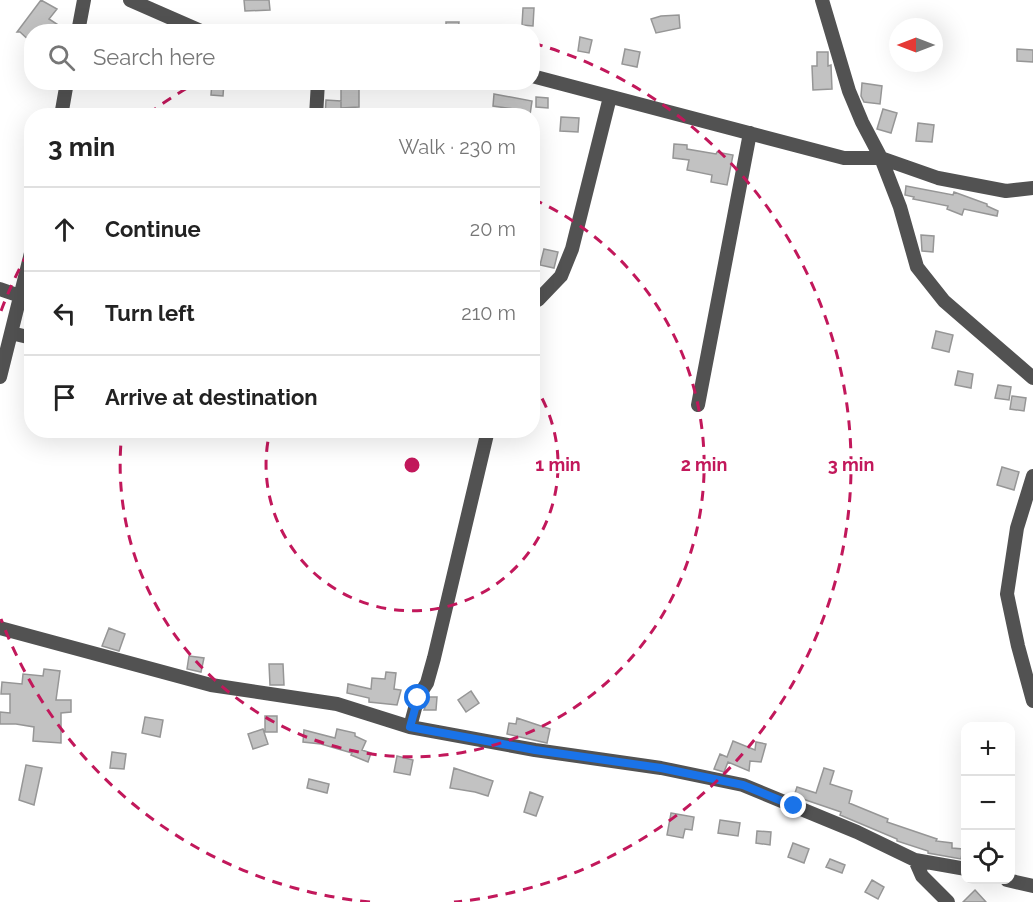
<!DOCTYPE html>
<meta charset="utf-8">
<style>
body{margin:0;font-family:Raleway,sans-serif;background:#f2f2f2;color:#222}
.controls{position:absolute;right:18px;bottom:18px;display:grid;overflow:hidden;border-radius:12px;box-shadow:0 6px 24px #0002}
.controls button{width:54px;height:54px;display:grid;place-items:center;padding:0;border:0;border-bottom:2px solid #e0e0e0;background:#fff;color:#222;font:30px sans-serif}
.compass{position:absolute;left:889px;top:18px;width:54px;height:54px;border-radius:50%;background:#fff;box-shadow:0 6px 24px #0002;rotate:270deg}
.stop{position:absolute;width:18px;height:18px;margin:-14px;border:4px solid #1a73e8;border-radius:50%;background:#fff}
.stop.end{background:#1a73e8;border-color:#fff;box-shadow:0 2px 6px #0008}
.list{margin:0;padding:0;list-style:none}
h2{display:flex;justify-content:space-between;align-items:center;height:78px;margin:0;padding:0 24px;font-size:26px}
h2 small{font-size:20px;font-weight:400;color:#767676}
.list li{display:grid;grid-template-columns:39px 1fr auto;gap:18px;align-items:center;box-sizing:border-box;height:84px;padding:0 24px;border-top:2px solid #e0e0e0}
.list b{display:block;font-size:22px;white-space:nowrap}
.list em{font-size:20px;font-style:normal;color:#767676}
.icon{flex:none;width:33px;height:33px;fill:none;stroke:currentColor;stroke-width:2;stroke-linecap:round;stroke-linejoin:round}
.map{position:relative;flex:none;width:1033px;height:902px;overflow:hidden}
.search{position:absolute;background:#fff;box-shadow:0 6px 24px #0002;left:24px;top:24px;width:516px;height:66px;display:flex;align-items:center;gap:15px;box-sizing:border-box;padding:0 21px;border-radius:24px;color:#767676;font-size:22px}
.panel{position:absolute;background:#fff;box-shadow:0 6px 24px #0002;left:24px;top:108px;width:516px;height:330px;border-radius:24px}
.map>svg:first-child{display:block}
.building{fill:#c2c2c2;stroke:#969696;stroke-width:1.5}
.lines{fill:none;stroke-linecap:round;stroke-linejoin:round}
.minor{stroke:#525252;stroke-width:14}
.route{stroke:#1a73e8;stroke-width:8}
.ring{fill:none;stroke:#c2185b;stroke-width:3;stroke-dasharray:10 8}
.centre{fill:#c2185b;stroke:#fff;stroke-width:3}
.ring-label{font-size:18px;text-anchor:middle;font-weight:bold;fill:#c2185b;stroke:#fff;stroke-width:4.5;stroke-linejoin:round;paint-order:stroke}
</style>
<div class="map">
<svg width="1033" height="902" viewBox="0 0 1033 902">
<rect width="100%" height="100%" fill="#fff"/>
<path class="building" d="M41,0l16,9 -8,10 20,13h-37v11l-12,-11h-3z
M244,0h25l1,10 -25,1z
M523,8h11l-1,18 -11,-1z
M679,15l1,13 -24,5 -5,-14 10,-3z
M446,22h13l-1,10h-12z
M580,37l12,3 -3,13 -11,-2z
M625,49l15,3 -3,15 -15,-3z
M1017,49l16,1v12l-16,-1z
M817,52h11v14l3,-1 1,24 -19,1 -1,-24h5z
M212,82h12l-1,14 -12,-1z
M341,83h18v24l-18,1v-6v14h-16l1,-16 15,1z
M862,83l20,3 -2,18 -16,-2 -3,-6z
M494,94l38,7 -2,14 -16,-2v-4l-21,-3z
M536,97l12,1v10l-12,-1z
M883,109l14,4 -6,20 -14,-4z
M561,117l18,1 -1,14 -18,-1z
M918,123l16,2 -2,17 -16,-1z
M674,144l13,1v4l29,5 1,-2 16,3 -6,30 -16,-3 1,-7 -25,-5 2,-10 -16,-2z
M906,186l47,9 1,-3 33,12v2l11,5 -1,5 -33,-7 -2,6 -15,-6 1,-3 -35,-7 1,-2 -9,-2z
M921,235l13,1 -1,16 -11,-1z
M544,249l14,3 -4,16 -14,-3z
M936,331l17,4 -4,17 -17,-4z
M958,371l15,3 -2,14 -16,-3z
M998,385l13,2 -2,13 -14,-2z
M1012,396l14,2 -2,13 -14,-2z
M1002,467l17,5 -5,18 -17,-5z
M109,628l16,6 -6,17 -17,-5z
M189,656l15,2 -3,14 -14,-3z
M269,664h14l1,21h-14z
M44,669l16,2 -4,29h15v12l-10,1v30l-28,-2 1,-14 -18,-3h-16v-12l10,1v-19h-9l1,-12 20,2 1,-10 20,2z
M386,672l10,1 -2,16 7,1 -4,15 -28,-3v-4l-22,-5 1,-9 23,5 1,-11 13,1z
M471,691l8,12 -13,9 -8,-12z
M429,697h8l-1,13h-12z
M265,716h12v16h-12z
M145,717l18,3 -3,17 -18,-4z
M517,718l33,11 -3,14 -40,-9 2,-11 7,1z
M263,729l5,15 -15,5 -5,-15z
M337,729l18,4v3l11,5 -4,9 9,3 -3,9 -17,-7 1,-2 -31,-9 -18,-2 1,-12 31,8z
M733,741l22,9 1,-8 10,2 -5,18 -11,-1 -1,10 -21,-9 -4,10 -10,-3 6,-15 7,3z
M112,752l14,2 -2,15 -14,-1z
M397,756l16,4 -3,15 -16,-3z
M26,765l16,3 -8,37 -15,-5z
M454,768l39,13 -5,15 -13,-4 -25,-4z
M824,768l10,3 -4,13 22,7 -3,12 39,16 -1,3 50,17 -1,2 16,2v5l11,1 -2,10 -33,-6v-2l-31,-10v-2l-57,-24 1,-3 -47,-16 3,-9 19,6z
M309,779l20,5 -2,9 -20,-5z
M530,792l13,5 -7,19 -12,-4z
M671,813l23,4 -2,13 -7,-1 -2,9 -16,-3z
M720,820l20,3 -2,13 -20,-3z
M757,831l14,1 -1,13 -14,-2z
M793,843l16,6 -5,14 -16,-6z
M830,859l15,6 -3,8 -16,-6z
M872,880l12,7 -6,12 -13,-7z
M975,890l11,12h-23z"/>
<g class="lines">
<path class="minor" d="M130,0l73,32
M822,0l27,91 13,31 19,36 19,49 17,60 27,34 89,77
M78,32l6,-32
M532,76l312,82h37l57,20 68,13 27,-3
M61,116l6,-34
M316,116l2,-34
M0,289l20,7
M532,301l6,-1 23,-24 11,-27 38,-152
M11,333l21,5
M0,377l32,-128
M698,405l52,-272
M1033,476l-16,52 -10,66 11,52 15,55
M0,628l211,57 126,19 73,23 125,23 126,18 82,17 114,47 58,28 51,9
M410,727l8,-30 9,-14 7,-25 54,-228
M915,860l7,16 26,26
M1007,880l26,6"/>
</g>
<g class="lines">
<path class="route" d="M418,698l-8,29 125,23 126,18 82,17 51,21"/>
</g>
<g class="ring">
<path d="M533 383A146 146 0 1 1 270 431"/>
<path d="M533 199A292 292 0 1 1 122 432"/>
<path d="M370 902A439 439 0 0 1 1 619M1 311A439 439 0 0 1 30 249M148 114A439 439 0 0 1 196 83M343 31A439 439 0 0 1 481 31M533 43A439 439 0 0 1 454 902"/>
</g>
<circle cx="412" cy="465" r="9" class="centre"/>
<g class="ring-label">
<text x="558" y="471">1 min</text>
<text x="704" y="471">2 min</text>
<text x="851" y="471">3 min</text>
</g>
</svg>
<div class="controls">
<button>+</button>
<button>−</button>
<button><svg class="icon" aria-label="locate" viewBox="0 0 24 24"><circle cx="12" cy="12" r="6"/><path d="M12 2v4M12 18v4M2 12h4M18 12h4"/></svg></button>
</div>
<svg class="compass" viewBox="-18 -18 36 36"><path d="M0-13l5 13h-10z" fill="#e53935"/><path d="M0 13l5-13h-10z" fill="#767676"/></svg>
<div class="stop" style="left:418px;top:698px"></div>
<div class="stop end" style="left:794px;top:806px"></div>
<div class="search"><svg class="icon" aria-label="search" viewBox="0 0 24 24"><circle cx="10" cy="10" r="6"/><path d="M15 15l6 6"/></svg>Search here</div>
<section class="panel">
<h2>3 min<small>Walk · 230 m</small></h2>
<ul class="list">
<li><svg class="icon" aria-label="ahead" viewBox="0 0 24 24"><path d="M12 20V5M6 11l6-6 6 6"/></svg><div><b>Continue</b></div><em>20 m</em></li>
<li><svg class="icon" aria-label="left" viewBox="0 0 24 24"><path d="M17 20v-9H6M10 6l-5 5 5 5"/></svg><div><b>Turn left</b></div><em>210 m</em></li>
<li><svg class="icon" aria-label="arrive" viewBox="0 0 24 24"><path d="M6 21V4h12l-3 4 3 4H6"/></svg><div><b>Arrive at destination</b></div></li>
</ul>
</section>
</div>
